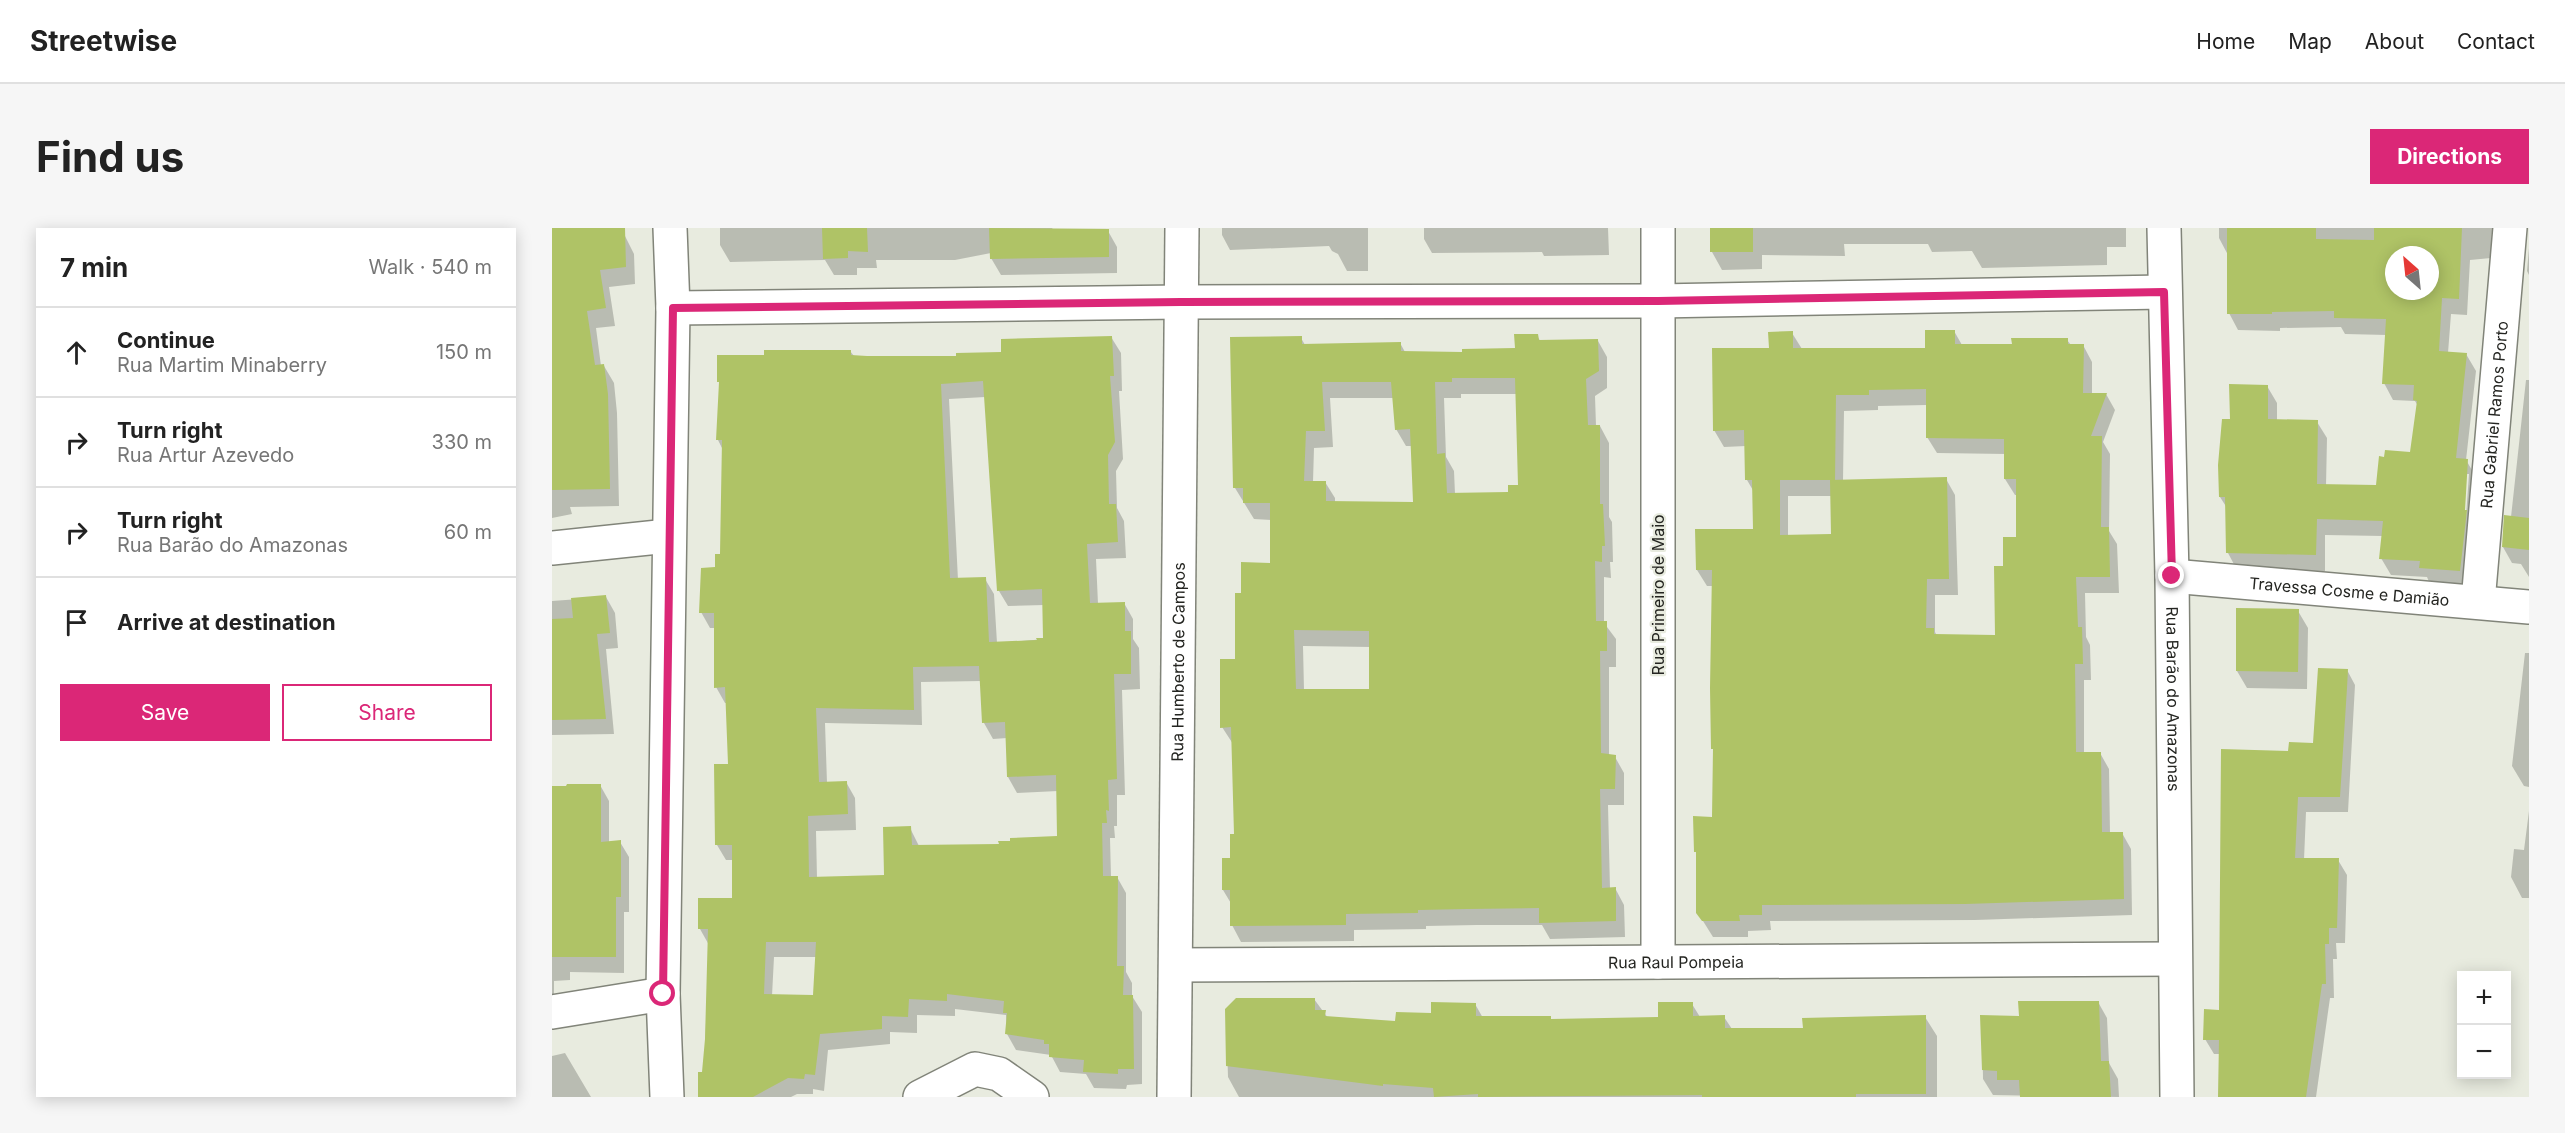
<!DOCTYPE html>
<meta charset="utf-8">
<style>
body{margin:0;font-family:Inter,sans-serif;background:#f6f6f6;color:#222}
.controls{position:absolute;right:18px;bottom:18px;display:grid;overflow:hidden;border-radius:0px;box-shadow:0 3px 15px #0003}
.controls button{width:54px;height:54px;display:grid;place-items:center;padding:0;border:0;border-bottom:2px solid #e0e0e0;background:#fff;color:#222;font:30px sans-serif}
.compass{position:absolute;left:1833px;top:18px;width:54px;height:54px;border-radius:50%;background:#fff;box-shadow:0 3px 15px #0003;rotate:333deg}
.stop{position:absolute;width:18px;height:18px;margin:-14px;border:4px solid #db2777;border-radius:50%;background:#fff}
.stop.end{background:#db2777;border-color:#fff;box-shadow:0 2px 6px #0008}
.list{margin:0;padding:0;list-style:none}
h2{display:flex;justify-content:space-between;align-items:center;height:78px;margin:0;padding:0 24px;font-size:26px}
h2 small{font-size:20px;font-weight:400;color:#767676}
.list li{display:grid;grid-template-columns:39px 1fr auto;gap:18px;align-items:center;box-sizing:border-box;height:90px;padding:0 24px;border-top:2px solid #e0e0e0}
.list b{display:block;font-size:22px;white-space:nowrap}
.list p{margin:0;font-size:20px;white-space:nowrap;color:#767676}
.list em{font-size:20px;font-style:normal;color:#767676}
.actions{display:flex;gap:12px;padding:18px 24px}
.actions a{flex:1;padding:14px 0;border:2px solid #db2777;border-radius:0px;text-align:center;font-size:21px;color:#db2777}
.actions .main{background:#db2777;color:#fff}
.icon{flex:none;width:33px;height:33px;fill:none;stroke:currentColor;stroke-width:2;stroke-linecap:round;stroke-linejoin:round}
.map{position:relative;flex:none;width:1977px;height:869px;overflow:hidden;border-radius:0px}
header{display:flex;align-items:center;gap:36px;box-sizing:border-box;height:84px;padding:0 30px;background:#fff;border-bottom:2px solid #e0e0e0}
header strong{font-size:28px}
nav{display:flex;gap:33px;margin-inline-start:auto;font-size:21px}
.intro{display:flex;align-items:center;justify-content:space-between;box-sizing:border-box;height:144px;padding:0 36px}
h1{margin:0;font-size:42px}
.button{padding:15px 27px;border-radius:0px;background:#db2777;color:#fff;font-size:21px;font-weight:700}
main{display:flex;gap:36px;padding:0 36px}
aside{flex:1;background:#fff;border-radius:0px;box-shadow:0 3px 15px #0003}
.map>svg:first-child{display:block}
.shadow{fill:#0003;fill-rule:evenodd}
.building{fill:#afc366;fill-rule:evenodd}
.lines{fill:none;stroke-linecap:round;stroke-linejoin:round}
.minor-casing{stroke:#818479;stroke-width:36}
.tertiary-casing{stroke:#818479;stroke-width:36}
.minor{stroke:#fff;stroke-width:33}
.tertiary{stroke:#fff;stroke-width:33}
.route{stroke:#db2777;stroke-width:8}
.labels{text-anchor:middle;stroke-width:4.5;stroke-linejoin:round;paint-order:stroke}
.street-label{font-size:16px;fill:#242521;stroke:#e8ebdf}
</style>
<header>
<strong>Streetwise</strong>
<nav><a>Home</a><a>Map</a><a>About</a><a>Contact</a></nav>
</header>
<div class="intro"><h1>Find us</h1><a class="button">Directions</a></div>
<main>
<aside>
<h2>7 min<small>Walk · 540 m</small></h2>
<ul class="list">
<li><svg class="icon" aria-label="ahead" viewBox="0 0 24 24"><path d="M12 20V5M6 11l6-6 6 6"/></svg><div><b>Continue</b><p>Rua Martim Minaberry</p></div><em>150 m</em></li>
<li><svg class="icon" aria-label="right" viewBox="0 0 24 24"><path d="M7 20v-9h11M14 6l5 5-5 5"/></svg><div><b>Turn right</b><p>Rua Artur Azevedo</p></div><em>330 m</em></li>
<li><svg class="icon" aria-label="right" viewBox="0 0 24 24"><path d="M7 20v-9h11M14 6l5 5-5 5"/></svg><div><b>Turn right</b><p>Rua Barão do Amazonas</p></div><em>60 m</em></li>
<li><svg class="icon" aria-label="arrive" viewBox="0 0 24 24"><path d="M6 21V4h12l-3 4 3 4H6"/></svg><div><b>Arrive at destination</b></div></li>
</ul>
<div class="actions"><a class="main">Save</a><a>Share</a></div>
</aside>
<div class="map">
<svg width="1977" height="869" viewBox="0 0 1977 869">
<rect width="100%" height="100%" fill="#e8ebdf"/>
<path class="shadow" d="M0,0h69l13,26 1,30 -26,3 6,39 -19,2 5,38h3l10,17 3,30 2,93 -49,1 2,7 -20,4z
M168,0h332l2,3h54l9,16v26l-116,2 -10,-17v-5l-36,7h-79l1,8h-20v7h-23l-9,-15 -95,2 -10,-17z
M670,0h146v43h-21l-9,-17 -6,-3 -3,-5 -99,4 -8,-15z
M872,0h184l1,27 -65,1 -2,-4 -110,1 -8,-14z
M1159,0h415v19h-19v18l-125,3 -10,-17 -40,1 -4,-8h-84l1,12 -83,-1v14l-40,1 -10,-18z
M1667,0h273l-1,30 -21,2 -3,55 -16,-1 -3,39 18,1 10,17 -10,89 10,17 -7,110 -39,-3 -3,-7 -36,-2 -10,-17 2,-22 -58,-1v36l-88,-1 -9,-17 -1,-45 -7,-11 12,-76 35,-35 10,17v18l40,1 10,16 -1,48 51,1 35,-34 6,-47 -3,-5 -22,-1 -9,-17 3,-48 -42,-1 -4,-7 -61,1v3l-42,-1 -9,-17 -1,-58 -9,-17zM1842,27h36v36h-36zM1913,246h4l-3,43h-3z
M1977,20v27l-2,-4z
M1402,103l8,14 51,1 54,-6 4,5h12l9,17v32h14l9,16 -12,32 7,12 -1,77 8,13 2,49h-34l1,44 4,8 1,35h-7v73h16l9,16 1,65 12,-1 9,16 1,66 -157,5 -205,1 1,9 -23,1v6h-35l-15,-24v-58l-3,-4 18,-33 1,-232h-7l-10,-16 57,-40v-38l-7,-12 -1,-34 -22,1 -10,-17 56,-80 22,-17 10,16h125zM1375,177v32l10,16 69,1 -1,25 10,16h2l1,43 -21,98h-60l-2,-4v-37h23l-3,-100 -9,-16 -103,2 1,-70 34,-1v-4zM1236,268h43l1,40h-44z
M985,108l4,6 57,-1 9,16v31l-12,8 1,30h4l9,17v74l3,5 1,40h-3l1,16 -7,-1v46l12,16v28h-7v89l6,1 9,16v32h-16l2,84 5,-1 9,17 1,32 -75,2 -8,-14h-65l-51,1v3l-72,1v11l-113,1 -9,-17v-20l-9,-15 13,-54 -3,-92 -11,-17 14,-67 7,-66 28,-30v-44l-17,-1 -19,-31 66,-150 4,7 95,-2 5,9 58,1 54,-3zM909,166h56l2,93 -9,6 -55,1 -1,-23 -8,-14 -2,-59h17zM778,170h64l2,31 10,17h6l3,58 -80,-1v-5l-10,-16h-12l1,-34 19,-1zM751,418l68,1v43h-67z
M559,109l10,16 1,38h-3l4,68 -7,12 1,37 7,13 2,37 -30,1 2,45 26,-1 9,16v20l6,9 1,41 -18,1 3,105h-8v31h-3l1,12h-5l1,39h6l9,16v79l6,11v13l10,16v72l-15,1 -1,4 -32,-1 -8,-14 -26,-2 -9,-17 -35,-5 -9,-16 -1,-19 -51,-6v7l-38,-1v18l-27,-1v12l-62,6 -4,41 -11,-2v5h-16l-6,3h-92l5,-23 5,-129 -9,-16 34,-30 -1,-39h-7l-9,-15 12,-79 -2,-63h-2l-9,-16v-59h-6l-9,-16 21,-57 1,-105 -5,-10 48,-83 84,-6 4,5 103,1 46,-3zM433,169l14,194 9,15 36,-1 1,34 -48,4 -3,-49 -9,-15 -27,1 -9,-181zM430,453l2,42 9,16 14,-1 1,39 9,16 41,-2 1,47 -59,8h-81l-9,-18 -25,49 -68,1 -1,-47 40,-1 -1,-32 -9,-16 -19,1 -2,-60 97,2 -1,-43zM222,729h43l-2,40 -43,-1z
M1974,152h3v197l-8,-13 -9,-1 -9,-16 8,-30z
M54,369l9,16 3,35 -12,1 8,85 -62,1v-134z
M1746,383l10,17 -1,61 -60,-1 -10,-17z
M1973,425h4v134l-5,-1 -12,-20z
M1795,442l8,15 -7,127h-42l-2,48h34l9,15 -2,68h-9l1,16h-4l1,39h-4l-14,99h-96v-43h-6l-9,-15 15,-28 70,-259 25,-7z
M48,557l9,16v42l11,-1 9,15v55h-5v61l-54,-1v8l-16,1v16h-2v-210z
M1977,583v87h-7l-11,-21 3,-28 10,1z
M762,771l14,19 69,5 78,-19 8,14h67l2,3 108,-3 32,-14 8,13h24l8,12 72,1 121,-13 12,19v61h-698l-11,-20 -2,-67z
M1546,774l9,16 2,45 9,16 1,18 -126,-2 -10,-16 -1,-62 38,1z
M13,825l26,44h-39v-41z"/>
<path class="building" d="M0,0h73l1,39 -26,3 6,38 -19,3 8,54 9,-1 4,30 2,95 -58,1z
M270,0h45l1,24 -20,-1v7l-25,1z
M437,0l120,1v28l-119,2z
M1158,0h43v24h-43z
M1675,0h89v11l58,1v-12h88l-3,71 -17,-1 -3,53 28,2 -11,105 12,1 -3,51h2l-7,61 -41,-3 1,-7 -41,-2 4,-38 -66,-2 -1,36 -90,-2 -1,-56h-6l-1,-32 4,-46h8l-1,-35 39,1v34l50,1 -1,64 59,1 3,-29 5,1 1,-7 25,2 7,-51 -4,-1 1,-15 -32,-1 4,-65 -52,-1v-7l-62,1v2h-45zM1842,27h36v36h-36z
M1373,102h30v14h57l-1,-6h57v6h16l-1,49h24l-16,43h11l-1,91h8l1,50h-34l2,50h4l1,37h-8l1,88h25l1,80h21l1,67 -159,5 -203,1v10h-23l1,6h-38l-6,-8v-61h-2l-1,-36 19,1 1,-68h-2l-1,-61 2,-118h-16l-1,-41h58l-1,-49h-7l-1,-50 -31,1 -1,-83h57l-1,-16 25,-1v17h132zM1374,161v49l78,1v40h12v58h-13v29h-9l1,69 -61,-1v-6h-8l1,-49h22l-2,-102 -117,3 1,54 -51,1v-55h55l1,-85h33v-5z
M962,106h24l1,6 59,-1 1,32 -13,8 2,46h12v79h3l2,42h-3v16l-7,-1 1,60h11v30h-7l1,102 15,2 -1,34h-15l2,99 14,-1v34l-77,2v-15l-72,1 -49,1v3l-72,1v11l-116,1v-36h-8v-32h8v-24h4l-3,-107 -11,1v-69h15v-66h6v-31l29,1v-60h-27v-15h-10l-3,-151 72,-1v8l99,-2v9l61,1v-3l53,-1zM900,150h63l3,107h-10v7l-61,1 -2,-40 -8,1 -2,-72h17zM770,154h69l4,48 15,-1 3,73 -87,-1v-20h-22l2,-50h19zM742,402l75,1v58h-73z
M560,108l2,40h-4l5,66 -7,13 1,49h7l2,38 -31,2 3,59 35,-1v29h6v43h-17l3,105 -9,1 1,31 -3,-1 1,13h-5l1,53h15l-1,90h7l-1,29h10l1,74h-16v5l-35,-2 1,-12 -35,-3v-13h-5v-4l-39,-6 2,-21h-4l1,-12 -57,-7v7l-38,-2 -1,18 -26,-1v13l-62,5 -5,41 -10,-1 -1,5 -16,-1 -35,19h-55v-25h4l3,-33 3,-110h-10v-31h34v-53h-17l-1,-81h14l-3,-77 -11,1v-75h-15l2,-45 14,-1v-13h5l2,-114h-6l3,-58h-2v-27h47v-5h87v5l16,1h89v-3l45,-1v-13zM431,153l14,210 45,-2 1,49h-7l1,2 -48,2 -3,-65 -36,1 -9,-194zM427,438l3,57 23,-1 2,55 49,-2 1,61 -47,2v3h-12l1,3 -87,1 -1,-19 -28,1 1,48 -75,2 -1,-61 40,-2 -1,-33 -28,1 -3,-74 98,2 -1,-43zM214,714h50l-3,53 -49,-1z
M1952,287l25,3v32l-27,-3z
M54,367l4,38 -13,1 9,85 -54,1v-101l21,-1 -2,-20z
M1684,380l63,1 -1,63 -62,-1z
M1766,440l30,1 -1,19 -7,109h-42l-3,61h44l-2,70h-8v16h-4l1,40h-4l-16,113h-88l1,-57h-16l1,-31 15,1 2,-261 67,2 1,-9 24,1z
M15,556h34v58l20,-2v57h-5v60h-64v-171h14z
M684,770h79v12h11l-1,6 70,5 1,-9 35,1v-11l45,1v13h75v3l107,-2v-15h35v14l32,-1v13h78l-1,-10 124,-3v79h-70v3h-154v-2l-224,2v-3l-44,3 -1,-9 -50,-4v2l-157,-20 -1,-57z
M1466,773h81l2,60h8l2,36h-91l-1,-17h-22v-9l-15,-1 -2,-55 39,1z"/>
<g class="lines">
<g class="minor-casing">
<g id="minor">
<path d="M1106,0v734"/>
<path d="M121,80l508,-6 477,-1 506,-9"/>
<path d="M0,320l116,-12"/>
<path id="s1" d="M1620,348l357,31"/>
<path id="s2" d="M1926,374l32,-374"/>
<path id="s3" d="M624,737l998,-6"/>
<path d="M0,784l111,-18"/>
<path d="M115,869l-4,-103 10,-686 -3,-80"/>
</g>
</g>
<g class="tertiary-casing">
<g id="tertiary">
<path id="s4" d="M1612,0l8,348 5,521"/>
<path d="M368,869l55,-28 24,5 33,23"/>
<path id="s5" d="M622,869l8,-869"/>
</g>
</g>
<use href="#minor" class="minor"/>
<use href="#tertiary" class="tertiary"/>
</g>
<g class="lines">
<path class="route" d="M111,766l10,-686 508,-6 477,-1 506,-9 8,284"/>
</g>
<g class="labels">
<g class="street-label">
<text dy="6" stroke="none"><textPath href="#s2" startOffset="188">Rua Gabriel Ramos Porto</textPath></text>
<text dy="6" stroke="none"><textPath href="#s1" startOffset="178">Travessa Cosme e Damião</textPath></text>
<text transform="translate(1106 367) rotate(-90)" y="6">Rua Primeiro de Maio</text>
<text dy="6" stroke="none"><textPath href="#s5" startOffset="435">Rua Humberto de Campos</textPath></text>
<text dy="6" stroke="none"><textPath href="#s4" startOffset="471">Rua Barão do Amazonas</textPath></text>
<text dy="6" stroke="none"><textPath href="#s3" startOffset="500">Rua Raul Pompeia</textPath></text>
</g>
</g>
</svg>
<div class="controls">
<button>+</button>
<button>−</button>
</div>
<svg class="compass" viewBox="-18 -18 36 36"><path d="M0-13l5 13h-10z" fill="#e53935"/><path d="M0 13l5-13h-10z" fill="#767676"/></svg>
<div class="stop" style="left:111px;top:766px"></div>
<div class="stop end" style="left:1620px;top:348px"></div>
</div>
</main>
